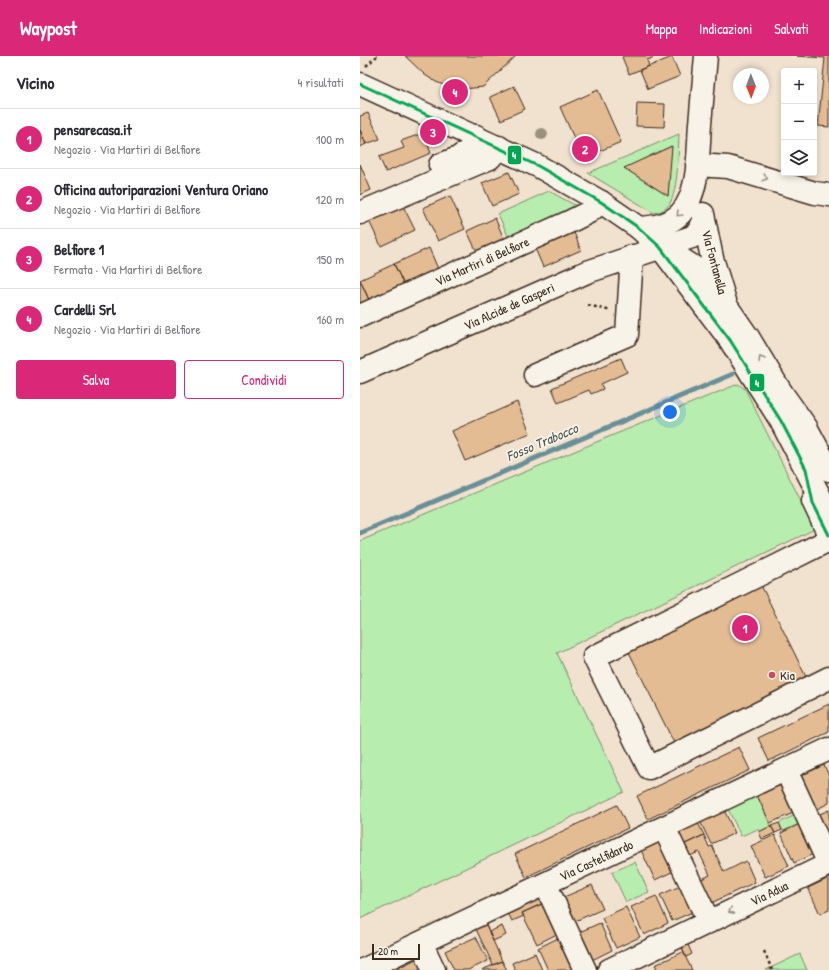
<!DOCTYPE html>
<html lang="it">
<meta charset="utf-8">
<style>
body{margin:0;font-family:"Patrick Hand",sans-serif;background:#f2f2f3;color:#2b2b33}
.controls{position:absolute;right:12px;top:12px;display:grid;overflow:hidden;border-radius:4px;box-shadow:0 2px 6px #0003}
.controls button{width:36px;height:36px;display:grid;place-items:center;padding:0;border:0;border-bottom:1px solid #e1e1e2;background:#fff;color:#2b2b33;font:20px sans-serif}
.compass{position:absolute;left:373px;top:12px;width:36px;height:36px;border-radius:50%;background:#fff;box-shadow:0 2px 6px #0003;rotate:179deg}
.scale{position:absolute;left:12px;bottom:10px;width:48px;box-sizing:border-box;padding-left:4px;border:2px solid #3b2a1e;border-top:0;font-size:11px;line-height:14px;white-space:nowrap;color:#3b2a1e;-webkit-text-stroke:3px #f7f3e8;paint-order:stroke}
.you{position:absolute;left:310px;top:356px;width:14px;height:14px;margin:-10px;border:3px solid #fff;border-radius:50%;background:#1a73e8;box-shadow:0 0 0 6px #1a73e833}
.badge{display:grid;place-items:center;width:26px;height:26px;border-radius:50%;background:#db2777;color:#fff;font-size:13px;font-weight:700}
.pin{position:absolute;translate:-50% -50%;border:2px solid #fff;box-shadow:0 1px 4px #0006}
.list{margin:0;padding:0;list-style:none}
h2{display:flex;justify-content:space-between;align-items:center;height:52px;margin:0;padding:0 16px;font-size:17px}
h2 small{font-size:13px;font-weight:400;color:#7c7c81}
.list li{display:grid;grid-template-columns:26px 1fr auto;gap:12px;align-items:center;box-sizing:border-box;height:60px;padding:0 16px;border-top:1px solid #e1e1e2}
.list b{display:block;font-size:15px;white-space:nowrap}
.list p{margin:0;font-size:13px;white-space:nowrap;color:#7c7c81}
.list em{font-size:13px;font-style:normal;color:#7c7c81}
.actions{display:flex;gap:8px;padding:12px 16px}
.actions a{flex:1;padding:9px 0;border:1px solid #db2777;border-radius:4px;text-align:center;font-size:14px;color:#db2777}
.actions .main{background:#db2777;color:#fff}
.icon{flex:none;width:22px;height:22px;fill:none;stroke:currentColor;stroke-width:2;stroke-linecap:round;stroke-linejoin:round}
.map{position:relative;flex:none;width:469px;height:914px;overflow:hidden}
header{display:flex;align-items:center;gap:24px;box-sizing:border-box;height:56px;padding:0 20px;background:#db2777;color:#fff}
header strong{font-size:19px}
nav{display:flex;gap:22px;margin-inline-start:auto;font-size:14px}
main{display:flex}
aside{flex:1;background:#fff}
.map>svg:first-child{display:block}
.green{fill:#b7edaf;stroke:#798c66;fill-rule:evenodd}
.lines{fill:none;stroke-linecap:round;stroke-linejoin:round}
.stream{stroke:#699097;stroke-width:5}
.building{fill:#e4bc94;stroke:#3b2a1e}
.minor-casing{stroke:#3b2a1e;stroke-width:25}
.major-casing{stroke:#3b2a1e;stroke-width:25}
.highway-casing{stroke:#3b2a1e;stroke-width:25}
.path{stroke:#3b2a1e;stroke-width:2.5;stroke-dasharray:3 3;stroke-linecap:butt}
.minor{stroke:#f7f3e8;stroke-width:22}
.major{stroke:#f7f3e8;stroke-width:22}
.highway{stroke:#f7f3e8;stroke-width:22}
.bus-1-casing{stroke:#f7f3e8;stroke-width:6}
.bus-1{stroke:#00a651;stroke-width:3}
.tree{fill:#9b927e}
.oneway{stroke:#998e83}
.poi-dot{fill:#d1495b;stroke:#f7f3e8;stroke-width:1.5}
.labels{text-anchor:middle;stroke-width:3.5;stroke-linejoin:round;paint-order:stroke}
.street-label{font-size:13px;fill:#3b2a1e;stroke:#f7f3e8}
.poi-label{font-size:13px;fill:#3b2a1e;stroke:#f7f3e8;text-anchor:start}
.water-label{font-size:14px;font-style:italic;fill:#4e5450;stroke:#f7f3e8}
.line-badge{stroke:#f7f3e8;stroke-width:1.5}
.badge-label{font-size:11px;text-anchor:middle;font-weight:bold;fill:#fff}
</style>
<header>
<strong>Waypost</strong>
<nav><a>Mappa</a><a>Indicazioni</a><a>Salvati</a></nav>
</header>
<main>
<aside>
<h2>Vicino<small>4 risultati</small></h2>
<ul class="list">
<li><span class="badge">1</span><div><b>pensarecasa.it</b><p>Negozio · Via Martiri di Belfiore</p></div><em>100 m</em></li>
<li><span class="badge">2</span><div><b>Officina autoriparazioni Ventura Oriano</b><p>Negozio · Via Martiri di Belfiore</p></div><em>120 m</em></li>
<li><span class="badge">3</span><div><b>Belfiore 1</b><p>Fermata · Via Martiri di Belfiore</p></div><em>150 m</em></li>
<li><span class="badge">4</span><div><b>Cardelli Srl</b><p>Negozio · Via Martiri di Belfiore</p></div><em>160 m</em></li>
</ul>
<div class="actions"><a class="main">Salva</a><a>Condividi</a></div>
</aside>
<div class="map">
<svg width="469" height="914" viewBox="0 0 469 914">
<rect width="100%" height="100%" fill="#f1e2cf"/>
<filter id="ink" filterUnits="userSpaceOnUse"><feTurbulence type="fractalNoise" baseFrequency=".025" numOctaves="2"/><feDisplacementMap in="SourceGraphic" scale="8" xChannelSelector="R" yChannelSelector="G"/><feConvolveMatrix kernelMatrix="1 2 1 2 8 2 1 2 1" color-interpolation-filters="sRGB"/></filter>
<g filter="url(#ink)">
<path class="green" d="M319,78c-1,16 0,64 -13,74 -3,3 -8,4 -12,5l-66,-40zM311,90l-3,50 -44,-28h1z
M189,135l29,16 -69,31 -11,-24z
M378,328l7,5 70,140 -258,124 67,139 -264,127v-378l246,-103z
M394,733l17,37 -12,6 -1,-3 -17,7 -16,-33z
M439,757l5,9 -21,9 -4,-8z
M275,806l14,30 -23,10 -14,-30z
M440,898l7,16h-41z"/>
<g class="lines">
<path class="stream" d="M0,477l373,-159"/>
</g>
<path class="building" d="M45,0h111l-33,31 -20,2 -14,-2 -13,-5 -11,-7z
M264,0h29v2l-6,2 2,6 -20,8 -7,-17z
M437,0h32v71l-11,-1 7,-68z
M312,1l8,19 -32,13 -8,-19z
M154,30l11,23 -24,11 -11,-23z
M238,34l23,52 -38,16 -23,-51z
M277,47l28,1 -1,23 -28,-1z
M8,57l12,26 -14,5 -6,-14v-14z
M0,74l6,14 -6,3z
M63,77l8,20 -45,19 -7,-15 25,-9 -3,-7z
M312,90l-4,50 -44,-28z
M0,108l11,26 -11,5z
M149,116l10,22 -27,12 -10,-23z
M90,140l15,33 -27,12 -15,-33z
M43,150l12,24 -34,16 -12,-25z
M135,162l9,21 -27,13 -10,-21z
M213,174l8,20 -38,17 -9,-21z
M69,192l10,23 -34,16 -11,-23z
M34,208l11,23 -35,15 -10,-22z
M0,224l10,22 -10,5z
M261,302l6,14 -26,12 2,5 -12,5 -2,-4 -31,13 -6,-15z
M157,346l13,31 -65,28 -13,-30z
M400,527l48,98 -133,64 -48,-97z
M469,648v28l-60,29 -11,-23z
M379,691l11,23 -102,49 -11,-23z
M464,709l5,11v27l-16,8 -15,-34z
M425,726l13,29 -28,12 -13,-28z
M257,749l11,23 -102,49 -11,-23z
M363,752l12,25 -24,11 -12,-25z
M469,754v35l-14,-29z
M444,766l13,30 -23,11 -13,-30z
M338,767l6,12 -21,10 -6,-12z
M419,767l3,7 -7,3 -4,-7z
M411,770l4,7 -13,6 -3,-7z
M344,779l5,12 3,-1 12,26 22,-11 9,21 -48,23 -11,-23 14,-7 -11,-23 -9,4 -5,-12z
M415,779l14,31 -24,11 -14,-31z
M304,783l14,30 -23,11 -14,-30z
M469,822v32l-9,4 -12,-26z
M325,828l12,26 -25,11 -12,-26z
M232,829l11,24 -28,12 -11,-24z
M182,837l4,9 -24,11 2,3 -12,5 -6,-12z
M296,840l12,27 -24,12 -13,-28z
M186,846l15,30 -24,12 -15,-31z
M266,851l14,30 -24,11 -14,-30z
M123,862l19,43 -9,4 -20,-42z
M240,867l12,27 -24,12 -13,-28z
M142,870l4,9 -13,6 -4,-9z
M202,880l14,31 -5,3h-23l-10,-22z
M116,881l12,24 -20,9h-14l-9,-19z
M328,889l4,9 -6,3 -4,-9z
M323,896l9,18h-34l-3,-5z
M175,897l7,17h-27l-3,-7z
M60,901l7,13h-33z
M142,905l5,9h-25l11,-5z"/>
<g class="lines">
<g class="minor-casing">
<path id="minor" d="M80,109l18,-7 12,-9 6,-13
M337,109l31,2 87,26 14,2
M0,157l130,-55 9,-11
M343,158l9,44 13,43
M279,172c15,-1 31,-3 42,-15 19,-21 17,-63 19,-89 2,-23 4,-45 6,-68
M0,260l209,-94 20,-10 12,-10
M0,316l227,-100 105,-35 7,-6 5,-10
M175,319l92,-40 5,-79
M469,484l-235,117 55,111 180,-90
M431,725l38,83
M309,782l40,84
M190,838l35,76
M66,897l8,17
M3,914l466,-221
M249,914l220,-106"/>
</g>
<g class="major-casing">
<path id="major" d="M0,28l178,82 63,36 38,26 21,19 70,93 51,81 48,93
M309,195l26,17 15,14 38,55 33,55 7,15
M453,445l16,34"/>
</g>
<g class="highway-casing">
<path id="highway" d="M421,336l25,35 23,43"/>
</g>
<path class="path" d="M6,10l11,-10
M228,249l23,6
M404,895l8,19"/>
<use href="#minor" class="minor"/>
<use href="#major" class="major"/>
<use href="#highway" class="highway"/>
<g class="bus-1-casing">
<path id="bus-1" d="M0,28l178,82 63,36 38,26 21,19 70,93 51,81 25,48 7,34 16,32"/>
</g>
<use href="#bus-1" class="bus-1"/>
</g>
<circle class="tree" cx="182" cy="78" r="6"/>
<defs><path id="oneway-chevron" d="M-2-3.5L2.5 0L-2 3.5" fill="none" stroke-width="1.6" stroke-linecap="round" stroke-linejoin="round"/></defs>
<g class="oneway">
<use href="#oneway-chevron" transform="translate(405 122) rotate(17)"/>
<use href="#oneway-chevron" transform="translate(319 158) rotate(135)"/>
<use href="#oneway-chevron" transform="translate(401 303) rotate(-121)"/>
<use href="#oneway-chevron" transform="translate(371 855) rotate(154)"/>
</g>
</g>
<circle class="poi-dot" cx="412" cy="619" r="4"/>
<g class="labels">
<g class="street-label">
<text transform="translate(122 205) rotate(-24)" y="5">Via Martiri di Belfiore</text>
<text transform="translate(355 206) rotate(75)" y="5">Via Fontanella</text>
<text transform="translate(149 250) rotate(-24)" y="5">Via Alcide de Gasperi</text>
<text transform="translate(236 804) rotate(-25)" y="5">Via Castelfidardo</text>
<text transform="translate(409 837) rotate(-26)" y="5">Via Adua</text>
</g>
<g class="poi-label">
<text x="420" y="624">Kia</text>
</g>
<g class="water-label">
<text transform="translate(182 386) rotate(-23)" y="5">Fosso Trabocco</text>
</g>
</g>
<g class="line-badge">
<rect x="147" y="89" width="15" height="20" rx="4" fill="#00a651"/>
<rect x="389" y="317" width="16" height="19" rx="4" fill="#00a651"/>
</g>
<g class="badge-label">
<text x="154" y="103">4</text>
<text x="397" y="331">4</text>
</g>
</svg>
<div class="controls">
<button>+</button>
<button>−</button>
<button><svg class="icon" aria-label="layers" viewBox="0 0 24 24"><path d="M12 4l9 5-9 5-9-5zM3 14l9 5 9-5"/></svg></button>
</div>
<svg class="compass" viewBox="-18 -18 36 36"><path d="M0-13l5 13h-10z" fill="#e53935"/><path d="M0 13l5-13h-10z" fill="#7c7c81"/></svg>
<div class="scale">20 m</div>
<div class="you"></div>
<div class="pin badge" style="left:385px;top:572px">1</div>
<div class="pin badge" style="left:225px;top:93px">2</div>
<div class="pin badge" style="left:73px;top:76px">3</div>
<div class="pin badge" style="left:95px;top:36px">4</div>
</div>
</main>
